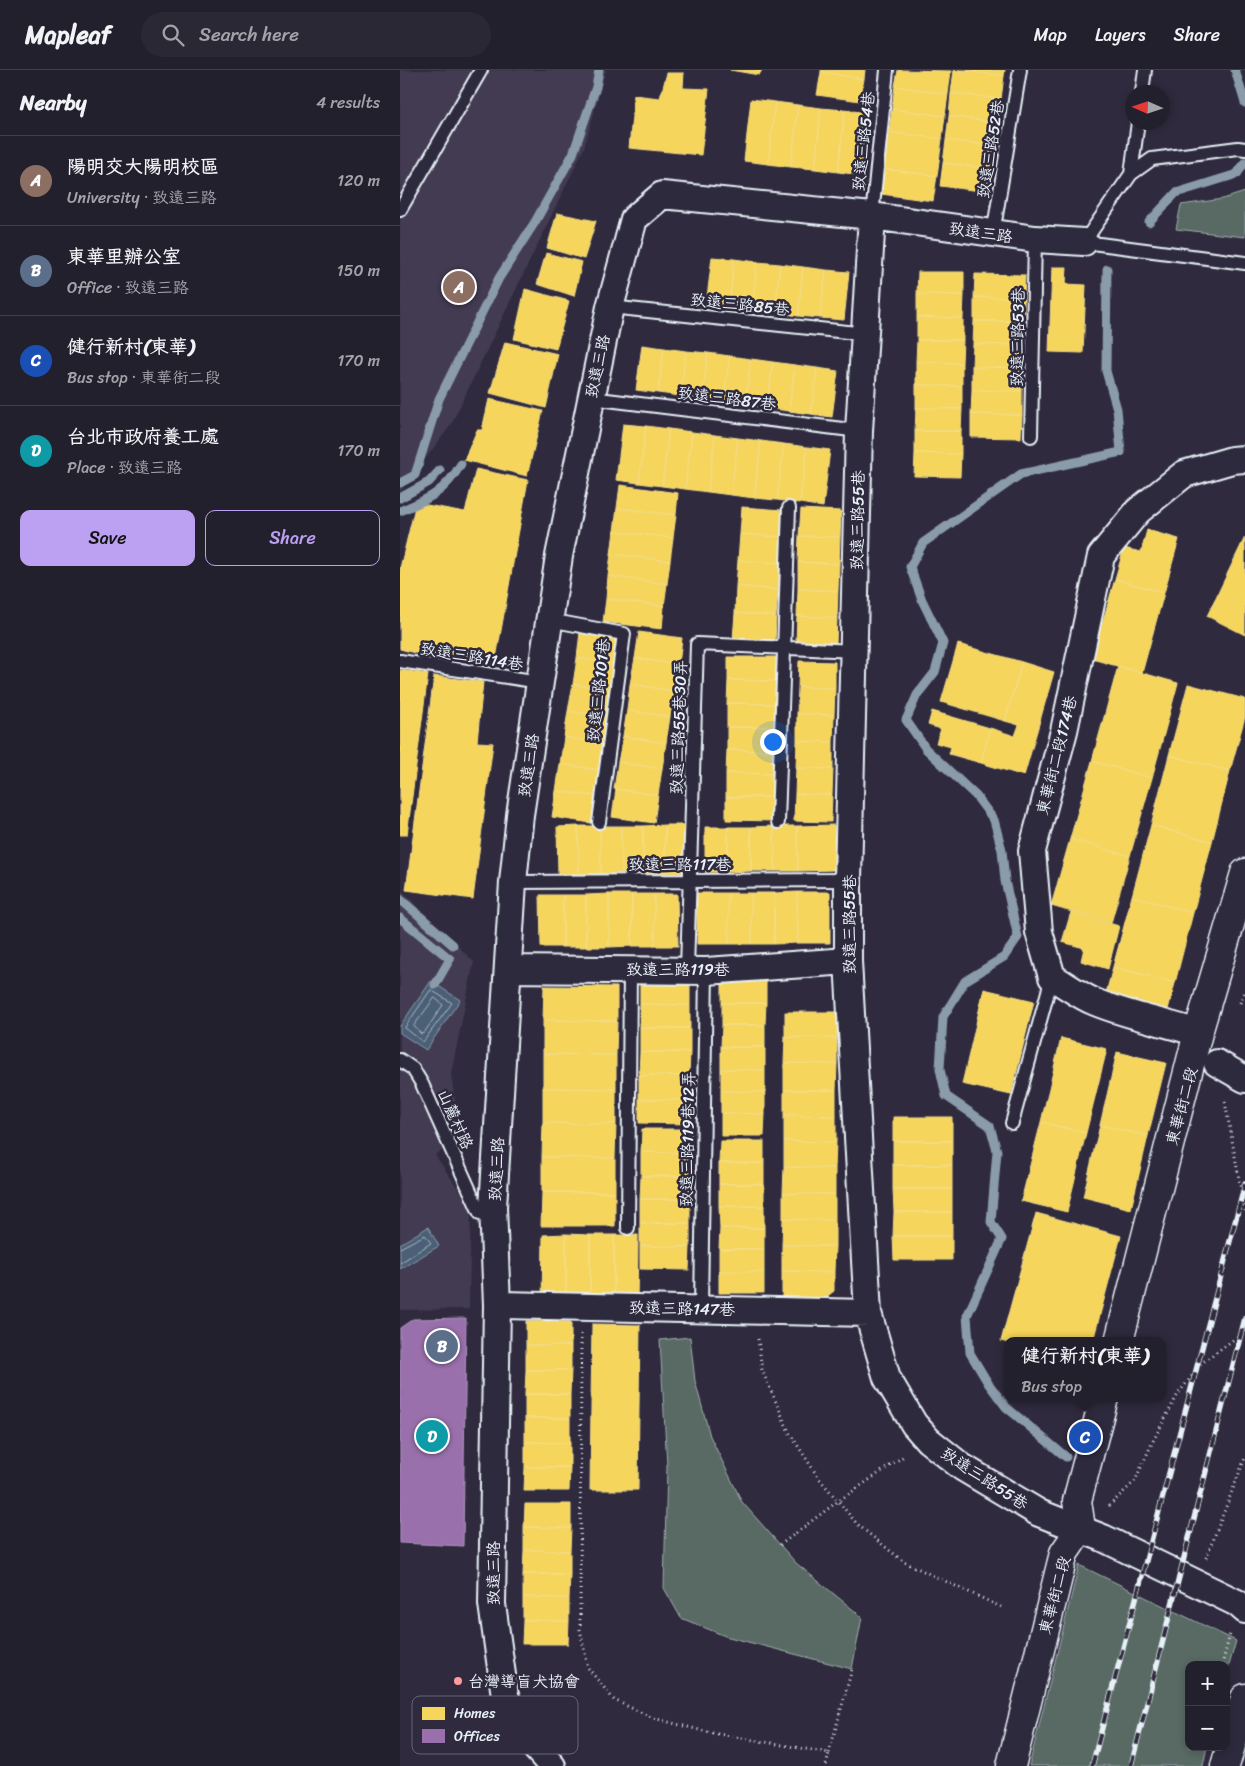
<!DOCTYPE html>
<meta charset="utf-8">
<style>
body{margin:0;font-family:Sriracha,"LXGW WenKai TC",sans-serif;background:#2b2836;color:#f1f3f6}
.controls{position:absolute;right:15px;bottom:15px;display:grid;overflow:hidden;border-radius:10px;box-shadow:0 2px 8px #0003}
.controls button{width:45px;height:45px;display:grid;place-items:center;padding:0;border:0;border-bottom:1px solid #403e4a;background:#23202e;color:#f1f3f6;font:25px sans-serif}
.compass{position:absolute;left:725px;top:15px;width:45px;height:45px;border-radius:50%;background:#23202e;box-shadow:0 2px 8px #0003;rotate:273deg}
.you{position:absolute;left:372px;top:671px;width:18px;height:18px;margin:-12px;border:4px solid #fff;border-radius:50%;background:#1a73e8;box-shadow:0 0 0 8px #1a73e833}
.badge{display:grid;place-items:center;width:32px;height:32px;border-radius:50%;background:#bca0f2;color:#fff;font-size:16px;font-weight:700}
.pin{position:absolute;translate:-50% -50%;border:2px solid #fff;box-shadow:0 1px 5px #0006}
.popup{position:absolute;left:604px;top:1267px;width:162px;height:65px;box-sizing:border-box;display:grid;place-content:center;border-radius:10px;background:#23202e;filter:drop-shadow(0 1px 4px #0005);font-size:16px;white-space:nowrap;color:#a3a3aa}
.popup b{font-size:19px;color:#f1f3f6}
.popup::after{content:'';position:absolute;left:50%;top:100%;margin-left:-10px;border:10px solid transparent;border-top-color:#23202e}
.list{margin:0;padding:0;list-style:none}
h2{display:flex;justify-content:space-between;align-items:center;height:65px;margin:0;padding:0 20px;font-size:21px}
h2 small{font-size:16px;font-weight:400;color:#a3a3aa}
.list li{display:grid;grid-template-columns:32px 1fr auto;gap:15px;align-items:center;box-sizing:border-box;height:90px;padding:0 20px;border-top:1px solid #403e4a}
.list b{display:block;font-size:19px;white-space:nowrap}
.list p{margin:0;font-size:16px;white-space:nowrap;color:#a3a3aa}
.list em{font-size:16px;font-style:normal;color:#a3a3aa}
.actions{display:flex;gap:10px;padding:15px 20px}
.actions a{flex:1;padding:11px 0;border:1px solid #bca0f2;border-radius:10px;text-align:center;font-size:18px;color:#bca0f2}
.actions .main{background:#bca0f2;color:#111}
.icon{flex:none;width:28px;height:28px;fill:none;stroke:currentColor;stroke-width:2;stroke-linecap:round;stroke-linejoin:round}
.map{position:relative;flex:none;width:845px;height:1696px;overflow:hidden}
header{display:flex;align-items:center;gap:30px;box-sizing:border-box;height:70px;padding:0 25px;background:#23202e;border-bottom:1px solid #403e4a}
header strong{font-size:24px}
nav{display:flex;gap:28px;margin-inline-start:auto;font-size:18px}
.search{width:350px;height:45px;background:#2b2836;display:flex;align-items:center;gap:12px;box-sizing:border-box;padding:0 18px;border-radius:28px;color:#a3a3aa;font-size:19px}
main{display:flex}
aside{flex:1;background:#23202e}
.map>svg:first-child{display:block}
.built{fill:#423b51}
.green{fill:#586b64;stroke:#a0aeae}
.water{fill:#4b6176;stroke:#8a9baa}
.homes{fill:#f6d55c;stroke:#f2dd8b}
.offices{fill:#9970ab;stroke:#b197c2}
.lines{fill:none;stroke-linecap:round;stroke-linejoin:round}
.shore{stroke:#a9b7c4;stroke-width:1}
.stream{stroke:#8a9baa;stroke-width:9}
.lane-casing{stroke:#e8f1f8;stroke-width:16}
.street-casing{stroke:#e8f1f8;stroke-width:30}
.secondary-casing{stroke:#e8f1f8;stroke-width:31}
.path{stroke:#e8f1f8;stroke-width:3;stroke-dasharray:1 4;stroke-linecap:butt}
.lane{stroke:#2f2a3d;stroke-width:12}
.street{stroke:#2f2a3d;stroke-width:26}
.secondary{stroke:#2f2a3d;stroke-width:28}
.rail-casing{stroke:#e8f1f8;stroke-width:5.5}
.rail{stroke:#2f2a3d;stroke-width:4;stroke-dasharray:11;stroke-linecap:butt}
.poi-dot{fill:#ff9aa2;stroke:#2f2a3d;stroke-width:2}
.labels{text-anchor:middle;stroke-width:5;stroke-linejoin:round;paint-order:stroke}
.street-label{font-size:16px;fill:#e8f1f8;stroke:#2f2a3d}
.poi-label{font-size:16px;fill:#e8f1f8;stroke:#2f2a3d;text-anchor:start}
.key{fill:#2f2a3d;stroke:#666675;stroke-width:1}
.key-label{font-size:14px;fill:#e8f1f8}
</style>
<header>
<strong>Mapleaf</strong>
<div class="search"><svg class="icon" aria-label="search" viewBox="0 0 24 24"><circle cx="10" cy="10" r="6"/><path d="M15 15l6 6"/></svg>Search here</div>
<nav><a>Map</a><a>Layers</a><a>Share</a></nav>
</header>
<main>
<aside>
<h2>Nearby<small>4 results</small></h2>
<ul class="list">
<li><span class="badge" style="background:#8d6e63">A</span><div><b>陽明交大陽明校區</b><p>University · 致遠三路</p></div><em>120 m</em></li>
<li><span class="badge" style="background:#5c6f8a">B</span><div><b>東華里辦公室</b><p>Office · 致遠三路</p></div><em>150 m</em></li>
<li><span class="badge" style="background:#1a4fb4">C</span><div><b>健行新村(東華)</b><p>Bus stop · 東華街二段</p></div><em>170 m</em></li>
<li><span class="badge" style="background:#0f9aa8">D</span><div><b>台北市政府養工處</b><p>Place · 致遠三路</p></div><em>170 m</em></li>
</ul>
<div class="actions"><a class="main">Save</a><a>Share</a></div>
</aside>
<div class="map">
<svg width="845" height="1696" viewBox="0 0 845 1696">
<rect width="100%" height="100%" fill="#2f2a3d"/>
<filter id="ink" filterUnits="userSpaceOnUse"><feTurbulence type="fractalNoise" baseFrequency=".02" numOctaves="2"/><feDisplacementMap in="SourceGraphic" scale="10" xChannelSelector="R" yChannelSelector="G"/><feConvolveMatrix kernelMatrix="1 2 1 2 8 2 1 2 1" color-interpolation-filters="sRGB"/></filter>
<g filter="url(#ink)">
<path class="built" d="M0,0h206l-22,78 -133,277 -51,67z
M0,819l74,73 -23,112 10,64 -26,17 36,52 -2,102 -69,1z"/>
<path class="green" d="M845,122v45l-69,-8 5,-24 42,-6z
M290,1267l5,44 15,55 32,66 54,61 66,54 -10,52 -127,-33 -44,-18 -17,-30 3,-122 -7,-126z
M679,1495l157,76 -10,35v-11h-37v82h18l-4,19h-174z"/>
<path class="water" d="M31,911l29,19 -34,50 -26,-17v-7z
M28,1157l11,19 -39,23v-25z"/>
<path class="homes" d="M330,0h32l-3,5z
M421,0h44l-1,9 -43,-7z
M498,0l53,1 -3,23 -53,-8z
M554,0l50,6 -3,23 -50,-6z
M558,0h47l-1,6z
M421,2l43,7 -4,22 -43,-6z
M267,3h17l-1,15 26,1 -8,66 -72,-7 5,-53 26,3z
M495,16l53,8 -3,22 -53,-7z
M551,23l50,6 -3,24 -49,-7z
M351,29l24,3 -7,62 -24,-3z
M375,32l23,3 -7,62 -23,-3z
M398,35l23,3 -6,61 -24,-2z
M421,38l24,2 -7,62 -23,-3z
M492,39l53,7 -3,23 -53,-7z
M445,40l23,3 -7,62 -23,-3z
M549,46l49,7 -3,23 -49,-6z
M489,62l53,7 -5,37 -53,-7z
M546,70l49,6 -3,23 -49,-6z
M543,93l49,6 -3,23 -49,-6z
M484,99l53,7 -4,25 -52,-7z
M157,143l39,8 -12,38 -37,-11z
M146,183l36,9 -8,34 -37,-12z
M312,187l22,2 -5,49 -23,-3z
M334,189l23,3 -5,48 -23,-2z
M357,192l23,2 -5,48 -23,-2z
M380,194l23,3 -5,49 -23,-4z
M403,197l23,3 -6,48 -22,-2z
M652,197h15l-1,17 20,1 -3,68 -34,-1z
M426,200l23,2 -5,48 -24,-2z
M518,202h46v23l-47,-1z
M575,204l50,1 -1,23 -50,-1z
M125,219l44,12 -13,48 -42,-10z
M517,224l47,1 -1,23 -46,-1z
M574,227l50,1v23h-50z
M517,247l46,1v22h-46z
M574,251h50l-1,24 -50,-1z
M517,270h46l-1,23 -46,-1z
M105,272l53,12 -12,54 -56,-15z
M573,274l50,1v23l-51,-1z
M242,275l22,3 -6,45 -22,-3z
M264,278l22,3 -6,45 -22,-3z
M286,281l22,2 -6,46 -22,-3z
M308,283l22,3 -7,46 -21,-3z
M330,286l21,3 -6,46 -22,-3z
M351,289l22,3 -6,46 -22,-3z
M373,292l22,3 -6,46 -22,-3z
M516,292l46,1v23l-46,-1z
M395,295l22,3 -6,46 -22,-3z
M572,297l51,1 -1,23 -50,-1z
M417,298l21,3 -6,46 -21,-3z
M516,315l46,1v23l-46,-1z
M572,320l50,1v24l-51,-1z
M89,329l54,12 -16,65 -63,-16 13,-30h5z
M516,338l46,1 -1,22h-46z
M571,344l51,1 -1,23 -50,-1z
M223,354l23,2 -7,57 -23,-3z
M246,356l23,3 -7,57 -23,-3z
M269,359l23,3 -7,57 -23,-3z
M515,361h46v23l-46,-1z
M292,362l23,3 -7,57 -23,-3z
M315,365l23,3 -7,57 -23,-3z
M338,368l23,3 -7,57 -23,-3z
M361,371l23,3 -7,56 -23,-2z
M384,374l23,3 -7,56 -23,-3z
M407,377l23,3 -7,57 -23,-4z
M515,383l46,1 -1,23 -46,-1z
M76,399l52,11 -33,184 -59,-13 -3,7 -33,-9v-81l16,-65 49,9z
M220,415l58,8 -2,22 -59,-7z
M342,437l41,3 -1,27 -42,-3z
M217,438l59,7 -3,23 -59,-7z
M401,439l40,2 -1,26 -41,-1z
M747,460l32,9 -15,54 -49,-14 9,-31 17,4z
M214,461l59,7 -3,23 -59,-7z
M340,464l42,3 -2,26 -42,-3z
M399,466l41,1 -1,27 -41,-2z
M845,467v98l-38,-19z
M211,484l59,7 -3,23 -59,-8z
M338,490l42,3 -2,27 -42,-4z
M398,492l41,2 -1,27 -40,-2z
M208,506l59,8 -3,22 -58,-7z
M715,509l49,14 -22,80 -50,-14z
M336,516l42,4 -2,26 -41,-3z
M398,519l40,2 -1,27 -40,-2z
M206,529l58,7 -2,23 -59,-7z
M335,543l41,3 -1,26 -42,-3z
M397,546l40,2 -1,26 -40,-1z
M180,562l39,5 -4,27 -38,-6z
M239,562l43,6 -3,27 -44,-7z
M558,574l64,18 -17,59 -64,-19z
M328,587h50v24l-50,-1z
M177,588l38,6 -4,27 -38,-7z
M235,588l44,7 -5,26 -44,-7z
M399,591l36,1v26l-37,-1z
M622,592l32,10 -30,104 -43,-13 9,-35 25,8 4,-11 -14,-4z
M718,596l60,17 -26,95 -60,-17z
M0,600l28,4 -21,161h-7z
M34,606l49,6 -6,60 16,1 -20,156 -67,-9z
M328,610l50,1 -1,23 -50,-1z
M173,614l38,7 -4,26 -39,-6z
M230,614l44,7 -4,26 -43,-7z
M788,614l57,15v18l-15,54 -61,-16z
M398,617l37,1 -1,27 -37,-1z
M327,633l50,1v23h-50z
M227,640l43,7 -4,26 -43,-7z
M168,641l39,6 -5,27 -38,-7z
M532,641l58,17 -9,35 -32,-9 2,-7 -15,-4 5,-14 -13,-4z
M397,644l37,1 -1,27 -36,-1z
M327,657h50l-1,24 -49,-1z
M223,666l43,7 -4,26 -44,-7z
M164,667l38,7 -3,26 -39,-6z
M397,671l36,1v27l-37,-1z
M327,680l49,1v23l-50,-1z
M769,685l61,16 -18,71 -61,-17z
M692,691l60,17 -22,78 -60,-17z
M218,692l44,7 -4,26 -44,-6z
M160,694l39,6 -4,26 -39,-5z
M396,698l37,1 -1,26 -37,-1z
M326,703l50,1v23h-50z
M216,719l42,6 -4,28 -42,-6z
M156,721l39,5 -4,27 -39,-6z
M395,724l37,1 -1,27 -37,-1z
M326,727h50l-1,24 -49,-1z
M265,755h21v48h-21z
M265,755v48h-22v-47z
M434,755l1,45 -37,1 -1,-45z
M751,755l61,17 -19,71 -61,-17z
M178,756l1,48h-21l-1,-47z
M178,756h22l1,48h-22z
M200,756h21l1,47 -21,1z
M221,756h22v47h-21z
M374,756l1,45h-24v-44z
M374,756h23l1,45h-23z
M305,757h23v45h-23z
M328,757h23v44l-23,1z
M670,769l60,17 -19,67 -60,-17z
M397,822l1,51 -24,1v-51z
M397,822h33v51h-32z
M297,823h31l1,51h-32z
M328,823h23l1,51h-23z
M351,823h23v51h-22z
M209,824h23v52l-23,1z
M209,824v53h-23v-52z
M232,824h22l1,52h-23z
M254,824h23l1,52h-23z
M140,825h23v52h-22z
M163,825h23v52h-23z
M732,826l61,17 -18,70 -62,-16z
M671,842l48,14 -11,43 -27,-8 3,-13 -22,-6z
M713,897l62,16 -10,38 -20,-5 3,-12 -42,-11z
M240,910l50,1v24l-50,-1z
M322,911h44v22h-44z
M144,916l73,1v34l-74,-1z
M584,919l50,12 -23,94 -49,-11z
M322,933h44l-1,22h-43z
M240,934l50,1v23h-50z
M385,942h52v26l-52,-1z
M143,950l74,1 -1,34 -73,-1z
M322,955h43v22h-44z
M240,958h50v24h-50z
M385,967l52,1v26l-53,-1z
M661,968l46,11 -21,84 -45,-11z
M321,977h44v23l-44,-1z
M240,982h50l-1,24 -50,-1z
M717,982l49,11 -18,73 -48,-11z
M143,984l73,1v34l-73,-1z
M384,993l53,1 -1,26h-52z
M321,999l44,1v22l-44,-1z
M239,1005l50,1v24l-50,-1z
M143,1018l73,1v35l-73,-1z
M384,1020h52v26l-52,-1z
M321,1021l44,1v22l-44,-1z
M239,1029l50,1v24l-50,-1z
M321,1043l44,1 -1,22h-43z
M384,1045l52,1v26l-52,-1z
M493,1047h59v24h-59z
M641,1052l45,11 -19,79 -46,-11z
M143,1053l73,1 -1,34 -73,-1z
M700,1055l48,11 -17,73 -48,-12z
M242,1059h49v24l-50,-1z
M320,1071h44v22h-45z
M384,1071l52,1 -1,26 -51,-1z
M493,1071h59v24h-59z
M241,1082l50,1 -1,23h-49z
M142,1087l73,1v34h-73z
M319,1093h45v21h-45z
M493,1095h59v24h-59z
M384,1097l51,1v26l-52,-1z
M241,1106h49v23h-50z
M319,1114h45v22h-45z
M493,1119h59v23h-58z
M142,1122h73v34h-74z
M383,1123l52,1v26l-52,-1z
M240,1129h50v24h-50z
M319,1136h45v22h-44z
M494,1142h58v24h-59z
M636,1143l85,23 -28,105h-85v2l-7,-2z
M383,1149l52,1v26l-53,-1z
M240,1153h50v24l-50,-1z
M320,1158h44v21h-45z
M166,1164l24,1v70h-24z
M166,1164v71h-24l1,-70z
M190,1165h24v70h-24z
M214,1165h24l-1,71 -23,-1z
M493,1166h59v24h-58z
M382,1175l53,1 -1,26 -52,-1z
M240,1176l50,1 -1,23 -49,-1z
M319,1179h45v23l-45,-1z
M319,1201l45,1v21h-45z
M382,1201l52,1v19l-9,7 -43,-1z
M126,1251l45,1v24l-45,-1z
M192,1254l48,1 -2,165h-48z
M126,1275l45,1v24h-45z
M126,1300h45l-1,24h-45z
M125,1324h45v24h-45z
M125,1348h45v25l-45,-1z
M125,1372l45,1v24h-45z
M125,1397h45l-1,24h-45z
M125,1434h46v24l-47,-1z
M124,1457l47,1 -1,23 -46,-1z
M124,1480l46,1v23h-47z
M123,1504h47l-1,24 -46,-1z
M123,1527l46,1v23l-46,-1z
M123,1550l46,1 -1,23h-46z"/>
<path class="offices" d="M66,1248l-3,228 -63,-3v-215l13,-9z"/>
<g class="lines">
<path class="shore" d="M31,920l21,13 -29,39 -18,-14z
M35,928l8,7 -19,28 -3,1 -7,-8z
M0,1178l25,-13 6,8 -31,20"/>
<path class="stream" d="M835,0l10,33
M749,152l27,-29 61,-19 8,-12
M0,413l15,-8 24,-76 60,-121 36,-56 38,-68 23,-67 3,-17
M0,428l29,-16 11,-12
M0,441c29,-12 45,-19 61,-47
M0,829l53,46
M0,848l50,41 -15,26
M666,1387l-60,-50 -18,-24 -18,-30 -3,-37 35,-77 -11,-17 6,-71 -7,-25 -44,-30 -6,-27 3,-52 22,-36 39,-24 14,-20 -13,-56 -3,-31 -8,-30 -18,-24 -50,-47 -20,-29 11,-25 18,-23 8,-29 -21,-43 -12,-33 13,-24 98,-69 100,-22 -4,-43 -11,-38 1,-102"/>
<g class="lane-casing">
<path id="lane" d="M742,22l3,-22
M845,79l-7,-1 -86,11 -21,15 -47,68 161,21
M731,104l7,-52
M0,140l81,-140
M472,146l15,-146
M593,164l27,-164
M210,237l256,27
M191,328l268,33
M631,366l4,-197
M149,550l75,14 -25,188
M0,591l140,21
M378,752l11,-314
M113,812l335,-2
M287,899l10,-325 158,7
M0,990l13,9 9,15 58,129 13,-1
M612,1053l40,-146
M228,1158l2,-259
M301,1238l5,-337"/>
</g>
<g class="street-casing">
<path id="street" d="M472,146l-13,215 -11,449v81l20,352 19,65 27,46 14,16 34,27 77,46 64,25 134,65 8,7
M108,899l198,2 142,-10
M798,963c-34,-11 -69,-17 -103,-31 -15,-6 -29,-17 -43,-25l-13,-45 -7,-81 32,-120 37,-175 37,-45 46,-37 48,-14 13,-1
M817,993l28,16
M97,1235l371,8
M152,1696l-31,-35 -16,-35 -13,-92 5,-299 -4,-98 20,-325 7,-67 39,-259 51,-249 24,-88 28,-24 210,21 163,23 49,3"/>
</g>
<g class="secondary-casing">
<path id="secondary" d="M719,1271l79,-308 47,-160
M611,1696l53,-213 17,-25 -4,-27 27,-103
M825,1696l20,-68"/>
</g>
<path class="path" d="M840,933l5,-13
M825,1032l20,109
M181,1264l-1,295 8,39 26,32 39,18 54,14 122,21 -3,13
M358,1269l4,31 27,62 29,45 39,47 47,38 97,45
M709,1436l26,-25 18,-40 25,-47 25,-32 42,-31
M380,1475l57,-43 67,-46
M806,1488l39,-100
M822,1595l8,-31
M429,1683l23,-84"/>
<use href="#lane" class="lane"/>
<use href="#street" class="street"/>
<use href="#secondary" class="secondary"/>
<g class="rail-casing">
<path id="rail" d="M692,1696l153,-582
M731,1696l114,-448"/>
</g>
<use href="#rail" class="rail"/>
</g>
</g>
<circle class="poi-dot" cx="58" cy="1611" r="5"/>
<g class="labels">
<g class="street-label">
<text transform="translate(463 71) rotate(-84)" y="6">致遠三路54巷</text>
<text transform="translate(590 79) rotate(-81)" y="6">致遠三路52巷</text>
<text transform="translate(581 162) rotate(8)" y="6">致遠三路</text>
<text transform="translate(340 234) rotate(6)" y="6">致遠三路85巷</text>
<text transform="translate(617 267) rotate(-89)" y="6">致遠三路53巷</text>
<text transform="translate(197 296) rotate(-78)" y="6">致遠三路</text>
<text transform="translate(327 328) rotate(7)" y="6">致遠三路87巷</text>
<text transform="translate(457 450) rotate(-89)" y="6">致遠三路55巷</text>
<text transform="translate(72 586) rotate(9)" y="6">致遠三路114巷</text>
<text transform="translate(198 620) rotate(-84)" y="6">致遠三路101巷</text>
<text transform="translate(278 657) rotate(-88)" y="6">致遠三路55巷30弄</text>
<text transform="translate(656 685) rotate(-76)" y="6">東華街二段174巷</text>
<text transform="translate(128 695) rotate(-82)" y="6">致遠三路</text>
<text x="280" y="800">致遠三路117巷</text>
<text transform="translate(449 854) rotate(-90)" y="6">致遠三路55巷</text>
<text x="278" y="905">致遠三路119巷</text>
<text transform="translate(781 1036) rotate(-75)" y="6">東華街二段</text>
<text transform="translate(56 1049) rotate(66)" y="6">山麓村路</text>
<text transform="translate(287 1069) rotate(-89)" y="6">致遠三路119巷12弄</text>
<text transform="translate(96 1099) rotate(-87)" y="6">致遠三路</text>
<text transform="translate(282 1238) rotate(1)" y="6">致遠三路147巷</text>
<text transform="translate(585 1408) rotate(33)" y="6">致遠三路55巷</text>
<text transform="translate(93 1503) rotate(-90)" y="6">致遠三路</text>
<text transform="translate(654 1525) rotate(-75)" y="6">東華街二段</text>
</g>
<g class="poi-label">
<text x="68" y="1617">台灣導盲犬協會</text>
</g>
</g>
<rect x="12" y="1626" width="166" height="58" rx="8" class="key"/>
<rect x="22" y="1637" width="23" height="13" fill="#f6d55c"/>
<rect x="22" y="1659" width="23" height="14" fill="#9970ab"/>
<g class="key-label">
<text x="54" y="1648">Homes</text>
<text x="54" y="1671">Offices</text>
</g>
</svg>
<div class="controls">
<button>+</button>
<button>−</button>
</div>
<svg class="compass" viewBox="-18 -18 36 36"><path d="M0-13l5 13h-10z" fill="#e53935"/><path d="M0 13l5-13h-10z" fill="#a3a3aa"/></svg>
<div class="you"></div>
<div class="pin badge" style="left:59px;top:217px;background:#8d6e63">A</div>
<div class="pin badge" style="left:42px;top:1276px;background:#5c6f8a">B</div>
<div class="pin badge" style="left:685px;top:1367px;background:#1a4fb4">C</div>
<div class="popup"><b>健行新村(東華)</b>Bus stop</div>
<div class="pin badge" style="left:32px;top:1366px;background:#0f9aa8">D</div>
</div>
</main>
